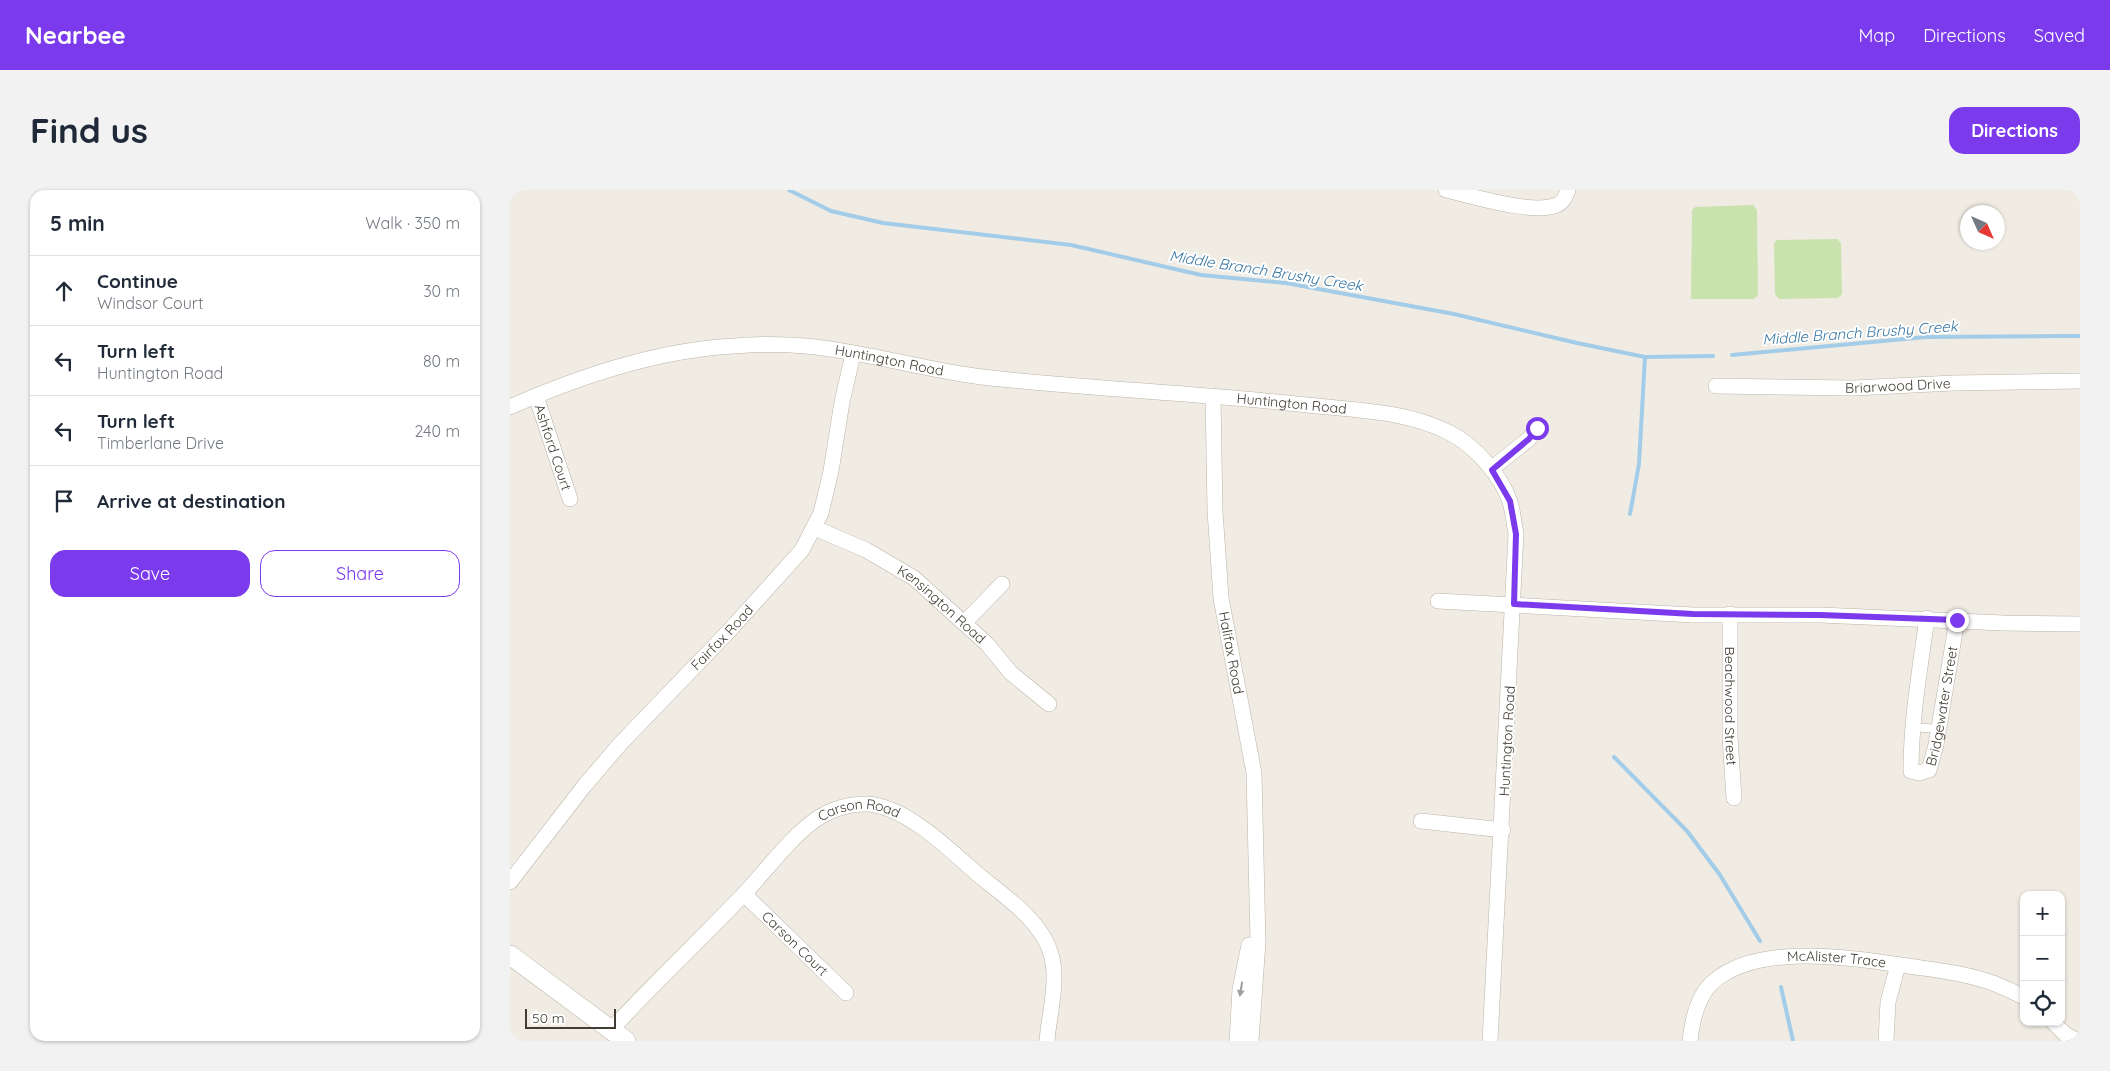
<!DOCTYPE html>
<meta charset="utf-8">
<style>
body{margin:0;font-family:Quicksand,sans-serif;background:#f2f2f3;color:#1f2937}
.controls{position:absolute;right:15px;bottom:15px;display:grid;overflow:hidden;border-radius:10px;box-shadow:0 1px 4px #0004}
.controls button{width:45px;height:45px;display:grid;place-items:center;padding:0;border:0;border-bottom:1px solid #e0e1e3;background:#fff;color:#1f2937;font:25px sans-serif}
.compass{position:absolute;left:1450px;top:15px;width:45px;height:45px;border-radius:50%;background:#fff;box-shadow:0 1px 4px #0004;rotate:135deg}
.scale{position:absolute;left:15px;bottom:12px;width:91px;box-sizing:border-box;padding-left:5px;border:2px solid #413c34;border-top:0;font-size:14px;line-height:18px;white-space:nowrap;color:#413c34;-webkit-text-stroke:4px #fff;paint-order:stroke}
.stop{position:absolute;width:15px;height:15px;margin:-11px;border:4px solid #7c3aed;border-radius:50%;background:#fff}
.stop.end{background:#7c3aed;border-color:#fff;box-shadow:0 1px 5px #0008}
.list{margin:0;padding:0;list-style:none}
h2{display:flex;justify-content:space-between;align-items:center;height:65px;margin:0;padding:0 20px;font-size:21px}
h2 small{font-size:16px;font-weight:400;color:#747a83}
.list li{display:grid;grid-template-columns:32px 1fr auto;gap:15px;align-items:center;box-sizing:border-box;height:70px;padding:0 20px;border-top:1px solid #e0e1e3}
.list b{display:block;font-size:19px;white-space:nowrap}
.list p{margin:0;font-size:16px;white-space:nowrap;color:#747a83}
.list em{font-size:16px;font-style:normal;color:#747a83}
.actions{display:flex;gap:10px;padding:15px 20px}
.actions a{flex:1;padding:11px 0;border:1px solid #7c3aed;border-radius:15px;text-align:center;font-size:18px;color:#7c3aed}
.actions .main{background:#7c3aed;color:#fff}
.icon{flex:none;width:28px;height:28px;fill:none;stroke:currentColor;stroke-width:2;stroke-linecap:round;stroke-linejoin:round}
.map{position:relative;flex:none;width:1570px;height:851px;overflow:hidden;border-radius:15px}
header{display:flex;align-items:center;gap:30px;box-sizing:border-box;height:70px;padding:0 25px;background:#7c3aed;color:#fff}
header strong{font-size:24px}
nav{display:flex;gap:28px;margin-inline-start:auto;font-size:18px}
.intro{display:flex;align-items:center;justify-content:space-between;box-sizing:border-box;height:120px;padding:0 30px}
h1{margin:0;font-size:35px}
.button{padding:12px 22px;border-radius:15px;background:#7c3aed;color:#fff;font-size:18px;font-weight:700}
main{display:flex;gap:30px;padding:0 30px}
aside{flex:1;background:#fff;border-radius:15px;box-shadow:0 1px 4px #0004}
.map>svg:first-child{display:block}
.green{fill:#cae2ae}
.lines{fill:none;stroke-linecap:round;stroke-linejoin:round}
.stream{stroke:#a3cce9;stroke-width:4}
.service-casing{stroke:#bab4a7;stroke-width:9}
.minor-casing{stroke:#bab4a7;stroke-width:16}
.tertiary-casing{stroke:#bab4a7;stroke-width:20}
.service{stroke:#fff;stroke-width:8}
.minor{stroke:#fff;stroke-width:15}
.tertiary{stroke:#fff;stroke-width:19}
.oneway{fill:#a09e9a}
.route{stroke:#7c3aed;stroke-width:6}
.labels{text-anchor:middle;stroke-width:4;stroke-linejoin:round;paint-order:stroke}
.street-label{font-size:14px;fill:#413c34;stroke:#fff}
.water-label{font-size:15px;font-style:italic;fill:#3775a3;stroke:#fff}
</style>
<header>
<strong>Nearbee</strong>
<nav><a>Map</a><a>Directions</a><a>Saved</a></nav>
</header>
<div class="intro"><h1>Find us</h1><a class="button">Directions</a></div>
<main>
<aside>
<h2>5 min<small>Walk · 350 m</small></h2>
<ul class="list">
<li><svg class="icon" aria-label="ahead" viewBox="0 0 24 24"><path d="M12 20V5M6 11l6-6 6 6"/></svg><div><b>Continue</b><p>Windsor Court</p></div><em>30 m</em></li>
<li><svg class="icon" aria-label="left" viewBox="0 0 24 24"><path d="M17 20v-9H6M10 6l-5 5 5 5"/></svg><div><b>Turn left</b><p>Huntington Road</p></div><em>80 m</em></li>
<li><svg class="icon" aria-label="left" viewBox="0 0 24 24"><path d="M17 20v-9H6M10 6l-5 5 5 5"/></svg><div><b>Turn left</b><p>Timberlane Drive</p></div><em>240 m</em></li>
<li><svg class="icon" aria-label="arrive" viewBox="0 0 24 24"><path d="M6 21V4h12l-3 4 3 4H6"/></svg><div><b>Arrive at destination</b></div></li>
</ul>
<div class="actions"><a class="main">Save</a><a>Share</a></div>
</aside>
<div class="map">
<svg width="1570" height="851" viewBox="0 0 1570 851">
<rect width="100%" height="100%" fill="#f0ece3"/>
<path class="green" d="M1243,15l4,5 1,85 -4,4h-63l1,-89 3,-3z
M1327,49l4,4 1,51 -4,4 -59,1 -4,-5 -1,-51 3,-3z"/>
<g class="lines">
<path class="stream" d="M279,0l42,21 52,12 188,22 130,30 85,8 168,31 123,29 68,14 68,-1
M1222,165l194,-18 154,-1
M1120,324l9,-50 6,-107
M1104,567l73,74 33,44 40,66
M1271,797l12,54"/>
<g class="service-casing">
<path id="service" d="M1402,537l27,2"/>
</g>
<g class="minor-casing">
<g id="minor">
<path d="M936,0c26,6 87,25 111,15 6,-2 9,-9 11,-15"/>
<path id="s1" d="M1206,196l138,2 99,-5 127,-2"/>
<path id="s2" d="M26,206l34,103"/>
<path id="s3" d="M703,206l2,115 6,87 33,175 4,169 -7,99"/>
<path id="s4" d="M0,217c70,-31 147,-57 224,-61 24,-2 48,-2 71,0 59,5 118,24 177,31 108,12 217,16 325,28 47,5 101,6 143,28 25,13 51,42 60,69 3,10 4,21 6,32l-26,507"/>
<path d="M981,279l38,-30 8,-11"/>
<path id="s5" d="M305,338l51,22 48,28 73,66 24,29 38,31"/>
<path d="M928,411l255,14h127l183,8 77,1"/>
<path id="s6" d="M1220,424v123l4,61"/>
<path id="s7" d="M1417,428c-7,51 -16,101 -16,153l8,2 10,-3 7,-25 21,-125"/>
<path d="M454,433l38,-39"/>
<path d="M911,631l82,9"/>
<path id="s8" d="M0,692l75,-97 36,-42 108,-112 73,-81 19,-37 10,-42 11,-69 11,-48"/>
<path id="s9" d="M234,704l102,99"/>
<path d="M1543,832l13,13 12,6"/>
<path id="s10" d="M101,840c43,-47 89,-90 133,-136 21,-22 48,-59 74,-76 14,-9 33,-15 50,-14 38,3 79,43 107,68 26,22 66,47 76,82 8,27 -2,60 -4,87"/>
<path d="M727,851l3,-52 9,-44"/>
<path id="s11" d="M1180,851c2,-20 7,-45 23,-59 45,-40 141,-24 195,-16 28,4 57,7 85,17 10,4 21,9 31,14"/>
<path d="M1376,851l2,-39 10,-37"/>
</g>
</g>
<g class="tertiary-casing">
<path id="tertiary" d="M0,765l116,86"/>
</g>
<use href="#service" class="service"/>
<use href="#minor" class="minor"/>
<use href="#tertiary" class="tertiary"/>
</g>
<defs><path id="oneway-solid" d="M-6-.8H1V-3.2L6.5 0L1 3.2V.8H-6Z" transform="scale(1.25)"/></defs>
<use class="oneway" href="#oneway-solid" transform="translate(731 799) rotate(99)"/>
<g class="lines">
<path class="route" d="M1027,238l-8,11 -37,31 18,31 6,33 -2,70 179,10 127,1 137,5"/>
</g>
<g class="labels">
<g class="street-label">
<text dy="5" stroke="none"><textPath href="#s4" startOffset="390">Huntington Road</textPath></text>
<text dy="5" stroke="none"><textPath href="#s1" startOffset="182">Briarwood Drive</textPath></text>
<text dy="5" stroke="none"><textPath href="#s4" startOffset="795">Huntington Road</textPath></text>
<text dy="5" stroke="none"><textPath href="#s2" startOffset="54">Ashford Court</textPath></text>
<text dy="5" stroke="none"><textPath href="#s5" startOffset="149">Kensington Road</textPath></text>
<text dy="5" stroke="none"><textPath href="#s8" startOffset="324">Fairfax Road</textPath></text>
<text dy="5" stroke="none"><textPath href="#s3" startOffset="258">Halifax Road</textPath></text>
<text dy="5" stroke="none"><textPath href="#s7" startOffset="238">Bridgewater Street</textPath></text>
<text dy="5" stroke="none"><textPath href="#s6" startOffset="92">Beachwood Street</textPath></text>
<text transform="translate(997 551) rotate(-87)" y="5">Huntington Road</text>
<text dy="5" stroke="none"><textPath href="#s10" startOffset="340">Carson Road</textPath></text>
<text dy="5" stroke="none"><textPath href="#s9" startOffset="71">Carson Court</textPath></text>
<text dy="5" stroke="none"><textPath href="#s11" startOffset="194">McAlister Trace</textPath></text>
</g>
<g class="water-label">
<text transform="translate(756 81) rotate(9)" y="5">Middle Branch Brushy Creek</text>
<text transform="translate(1350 143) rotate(-4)" y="5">Middle Branch Brushy Creek</text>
</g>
</g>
</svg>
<div class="controls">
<button>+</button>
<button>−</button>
<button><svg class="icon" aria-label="locate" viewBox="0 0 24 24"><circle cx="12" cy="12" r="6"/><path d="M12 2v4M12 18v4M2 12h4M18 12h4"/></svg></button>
</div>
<svg class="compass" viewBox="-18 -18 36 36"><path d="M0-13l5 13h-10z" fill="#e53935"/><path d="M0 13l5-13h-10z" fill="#747a83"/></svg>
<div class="scale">50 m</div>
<div class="stop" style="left:1027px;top:238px"></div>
<div class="stop end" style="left:1447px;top:430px"></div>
</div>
</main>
